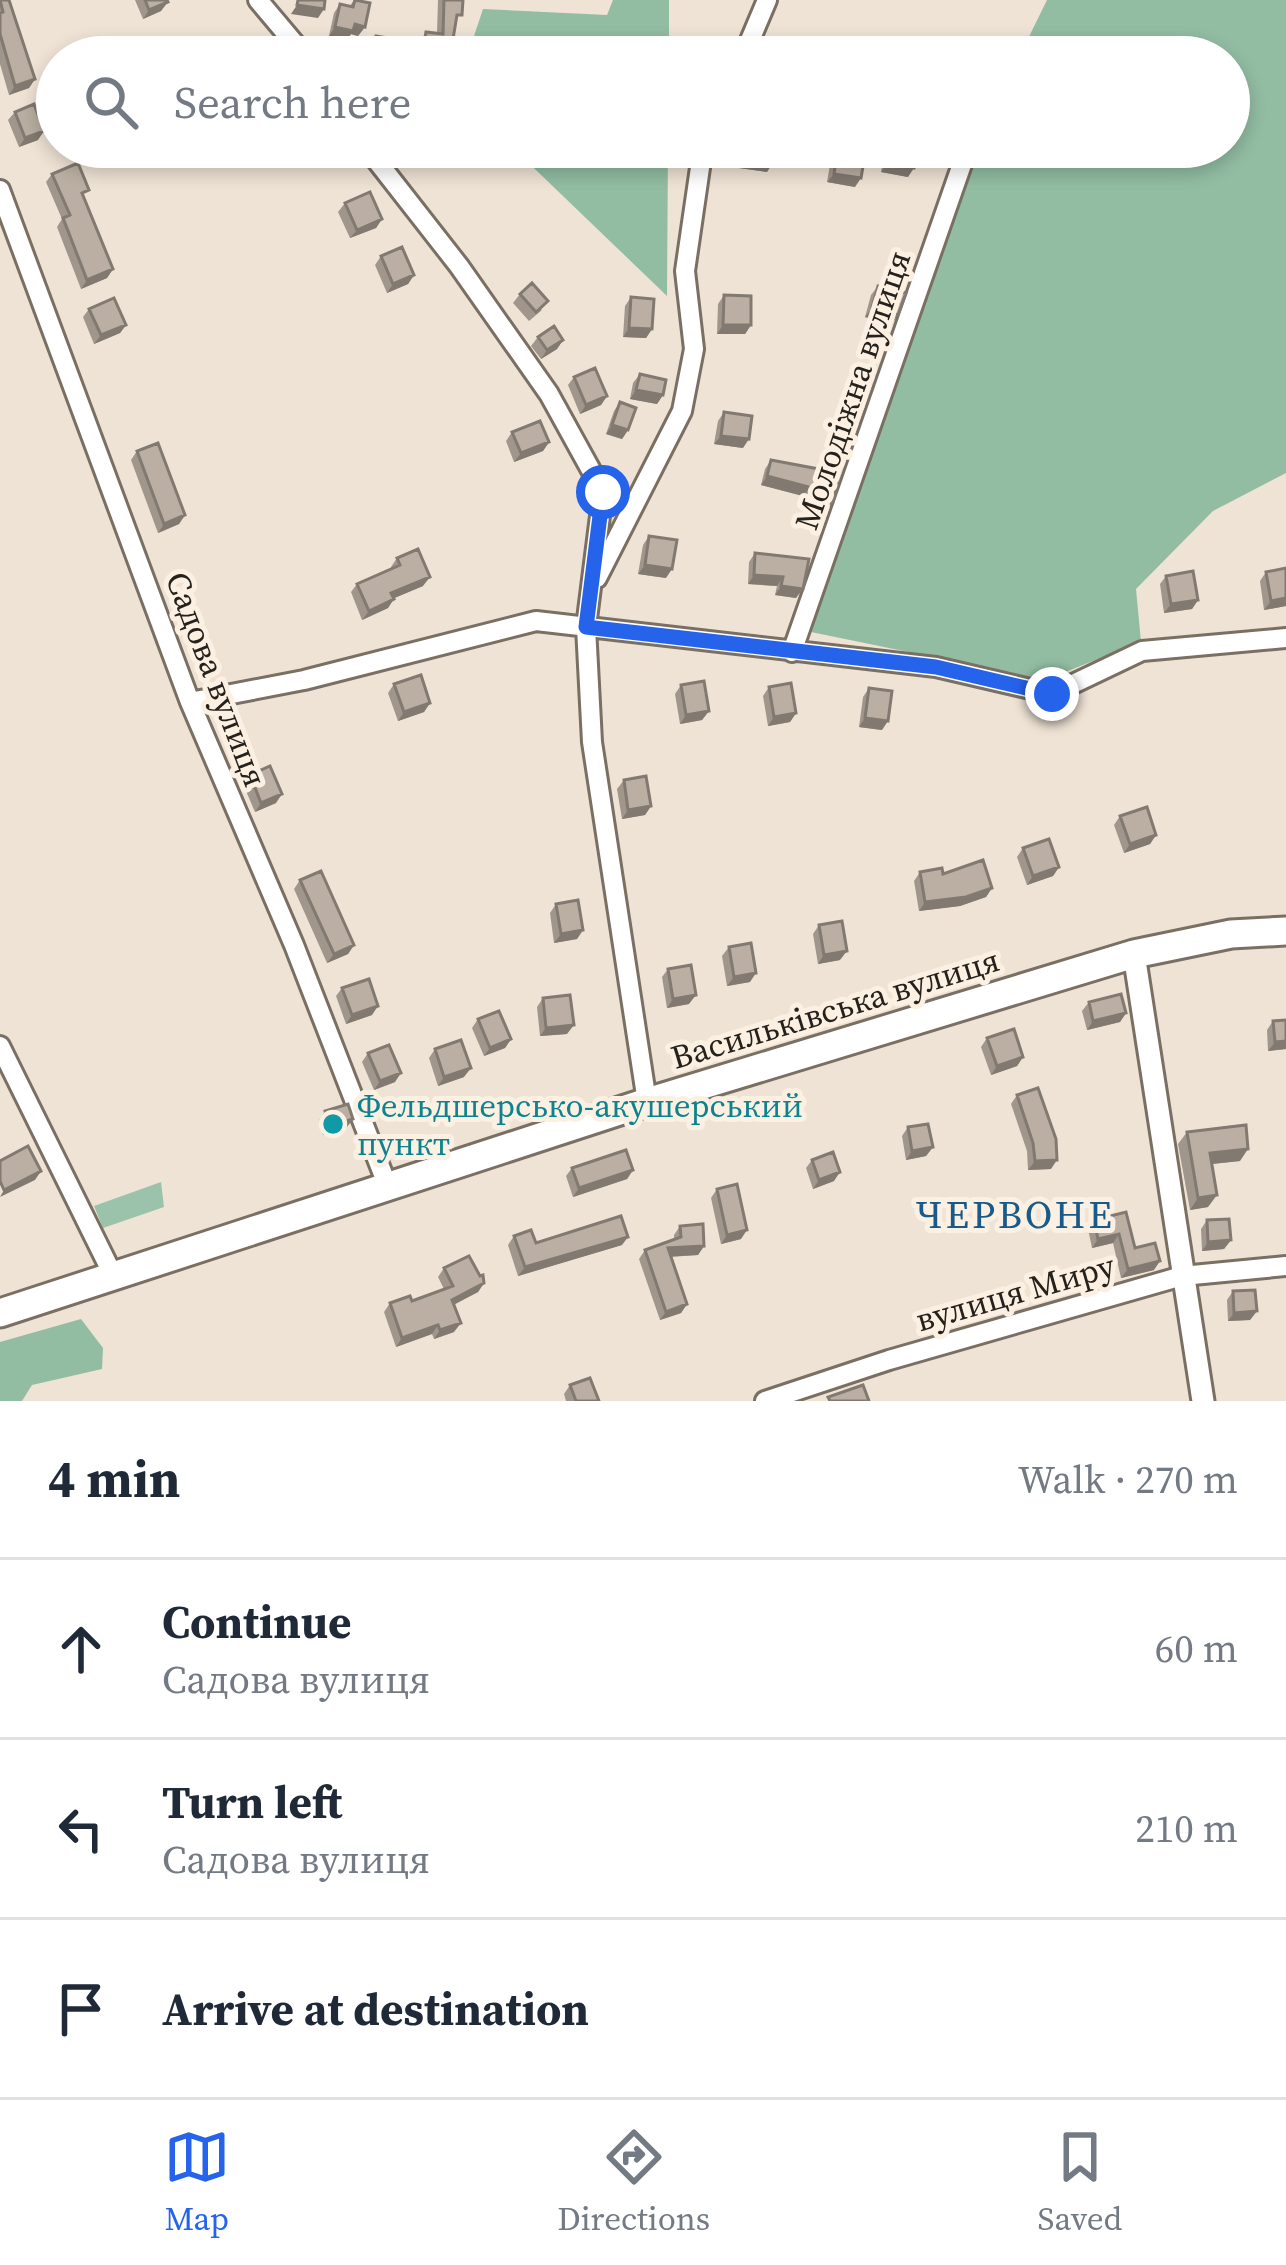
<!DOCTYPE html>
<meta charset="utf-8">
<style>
body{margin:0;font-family:"Source Serif 4",serif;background:#f6f6f7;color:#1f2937}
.stop{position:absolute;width:36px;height:36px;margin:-27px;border:9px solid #2563eb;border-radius:50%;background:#fff}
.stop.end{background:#2563eb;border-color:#fff;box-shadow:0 3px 12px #0008}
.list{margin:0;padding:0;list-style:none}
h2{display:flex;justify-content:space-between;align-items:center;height:156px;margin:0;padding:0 48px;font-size:51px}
h2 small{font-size:39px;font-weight:400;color:#747a83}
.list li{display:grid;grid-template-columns:78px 1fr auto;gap:36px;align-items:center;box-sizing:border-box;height:180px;padding:0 48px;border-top:3px solid #e0e1e3}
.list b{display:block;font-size:45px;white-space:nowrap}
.list p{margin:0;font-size:39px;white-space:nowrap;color:#747a83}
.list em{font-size:39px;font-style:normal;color:#747a83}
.icon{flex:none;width:66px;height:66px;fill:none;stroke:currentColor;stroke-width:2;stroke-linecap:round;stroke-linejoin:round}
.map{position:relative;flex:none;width:1286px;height:1401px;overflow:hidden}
.search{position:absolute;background:#fff;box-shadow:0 6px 18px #0003;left:36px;right:36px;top:36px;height:132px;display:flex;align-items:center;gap:30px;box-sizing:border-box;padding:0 42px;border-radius:66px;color:#747a83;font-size:45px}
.sheet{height:696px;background:#fff}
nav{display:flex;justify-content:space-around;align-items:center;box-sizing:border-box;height:168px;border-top:3px solid #e0e1e3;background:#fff;font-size:33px;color:#747a83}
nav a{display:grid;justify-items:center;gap:6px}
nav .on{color:#2563eb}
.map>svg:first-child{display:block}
.green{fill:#9bc2aa}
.forest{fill:#92bda3}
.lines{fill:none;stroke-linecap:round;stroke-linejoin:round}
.minor-casing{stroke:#7a6f63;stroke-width:24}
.tertiary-casing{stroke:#7a6f63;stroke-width:27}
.primary-casing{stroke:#7a6f63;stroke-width:33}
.minor{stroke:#fff;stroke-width:18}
.tertiary{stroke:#fff;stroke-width:21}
.primary{stroke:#fff;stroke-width:27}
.wall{fill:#a0968b}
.shaded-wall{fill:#827a71}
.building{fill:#baafa2;stroke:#827a71;stroke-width:3}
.route{stroke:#2563eb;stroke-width:15}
.culture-dot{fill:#0f9aa8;stroke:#fcf0e2;stroke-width:4.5}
.labels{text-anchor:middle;stroke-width:10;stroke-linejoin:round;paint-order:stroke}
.street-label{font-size:33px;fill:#25211c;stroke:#fcf0e2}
.culture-label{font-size:33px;fill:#0d838f;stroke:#fcf0e2;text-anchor:start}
.quarter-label{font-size:39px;letter-spacing:3px;fill:#185b8a;stroke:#fcf0e2}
</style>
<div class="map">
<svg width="1286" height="1401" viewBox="0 0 1286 1401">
<rect width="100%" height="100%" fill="#efe3d5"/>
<path class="green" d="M161,1182l3,25 -61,21 -9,-22z"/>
<path class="forest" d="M613,0h56v57h-202l16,-48 124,6z
M1047,0h239v473l-73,38 -77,78 5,53 -96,38 -234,-48 165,-485h253v-90h-210z
M512,147h156l-1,149z
M81,1319l22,29 -1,21 -70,16 -10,16h-22v-59z"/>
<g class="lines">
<g class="minor-casing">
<path id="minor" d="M258,0l48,57
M743,57l24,-57
M366,147l93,119 90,128 54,98 -17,135 6,115 55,360
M0,190l190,512 104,243 94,242
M597,578l85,-167 12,-62 -9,-78 18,-124
M792,652l176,-505
M190,702l114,-22 232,-59 400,46 116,27 90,-43 144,-13
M0,1046l113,229
M765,1401l124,-41 293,-84 104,-10"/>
</g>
<g class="tertiary-casing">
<path id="tertiary" d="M1134,954l69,447"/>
</g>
<g class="primary-casing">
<path id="primary" d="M0,1313l647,-211 487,-148 97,-20 55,-3"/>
</g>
<use href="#minor" class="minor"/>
<use href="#tertiary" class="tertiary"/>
<use href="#primary" class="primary"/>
</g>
<path class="wall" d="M0,0l35,79 -6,9 -20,7 -9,-31z
M135,0h32l-6,11 -18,8z
M354,0l11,27 -7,9 -7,-2 -4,6 -18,-4 5,-23 6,-9 10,2z
M438,0h25l-8,24 -5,33h-83l2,-12 7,-9 43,7 7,-11 11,1z
M15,112l23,28 -19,7 -11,-27z
M743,147h32l-8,25 -28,-4z
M836,147h18l1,40 -28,-5 5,-29z
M885,147h33l-10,30 -27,-5z
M52,174l32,23 29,72 -6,9 -26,11 -24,-62 5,-8 -16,-37z
M345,203l37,16 -6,9 -26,10 -12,-26z
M381,256l33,19 -6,9 -21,9 -12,-28z
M878,286l14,38 -27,-7 6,-22z
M520,294l22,16 -13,11 -16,-18z
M724,295l27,30 -6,9h-28l1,-30z
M631,297l21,32 -6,9 -23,-1 2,-31z
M89,309l37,16 -6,8 -26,11 -11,-27z
M538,337l25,3 -6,9 -16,10 -10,-13z
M640,374l23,21 -6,9 -27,-5 3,-16z
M574,377l33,19 -6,9 -21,9 -12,-29z
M620,402l8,28 -6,9 -16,-5 8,-23z
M724,412l19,36 -29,-4 4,-23z
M512,432l37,10 -6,9 -29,11 -8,-21z
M137,451l48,64 -6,9 -21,9 -27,-73z
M771,460l62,42 -6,9 -26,-6 2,-9 -42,-11 4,-16z
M649,536l17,42 -28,-4 5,-29z
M755,553l54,6 -13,39 -21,-3 2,-9 -29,-2 1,-22z
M397,558l26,28 -29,12 -6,10 -26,12 -11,-28 6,-8 34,-15v-2z
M1286,568v38l-22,4 -4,-29 6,-9z
M1166,576l32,24 -6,9 -28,4 -4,-29z
M394,684l36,19 -6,9 -26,9 -10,-28z
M681,685l28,26 -7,9 -22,4 -5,-30z
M769,687l27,26 -6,9 -22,4 -5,-30z
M869,688l13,42 -23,-3 4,-30z
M250,775l26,28 -21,9 -12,-28z
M624,780l27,26 -6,9 -23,4 -5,-30z
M1120,816l36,19 -6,9 -26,9 -10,-28z
M1023,848l36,19 -6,9 -26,9 -10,-28z
M920,872l23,2 49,14 -6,9 -26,9 -41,5 -5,-30z
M300,880l54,65 -6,9 -21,9 -33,-74z
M556,904l27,26 -6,9 -23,4 -4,-30z
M819,925l21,35 -22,4 -5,-30z
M729,947l21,35 -23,4 -5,-30z
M668,969l21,35 -22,4 -5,-31z
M342,988l30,27 -26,9 -10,-28z
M543,998l24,36 -27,2 -3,-29z
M1089,1002l37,11 -6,9 -33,8 -5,-19z
M478,1019l33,20 -6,9 -21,8 -12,-28z
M1273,1021l13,28 -18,2 -1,-21z
M987,1038l36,19 -6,9 -26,9 -10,-28z
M435,1049l29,28 -26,9 -9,-28z
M368,1053l27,29 -21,8 -12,-28z
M1017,1095l34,74 -23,1 -1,-19 -16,-47z
M325,1111l28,8 -7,9 -23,7 -4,-15z
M908,1127l25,20 -7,9 -20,4 -4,-24z
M1187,1132l53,29 -28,3 -4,43 -18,3 -12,-66z
M812,1160l22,21 -21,8 -7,-21z
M572,1168l61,2 -6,9 -54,18 -7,-21z
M717,1189l24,50 -20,5 -10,-46z
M1126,1212l9,36 19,22 -33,8 -8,-35 -21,5 -4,-19 6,-9z
M1207,1220l24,20 -7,9 -22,2 -1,-22z
M680,1226l24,20 -6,9 -28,2 17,47 -6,9 -21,7 -21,-61 6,-9 29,-10v-5z
M514,1236l22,7 86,2 -104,31 -10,-31z
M444,1268l40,15 -6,9 -24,12v28l-20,7 -2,-5 -36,13 -12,-35 6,-9 22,-2 32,-12 -6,-12z
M1233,1291l24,20 -7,9 -22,1 -1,-21z
M570,1385l29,16h-33l-2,-7z"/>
<path class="shaded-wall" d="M168,2l-7,9 -18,8 6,-9z
M297,5l27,4 -6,9 -27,-4z
M355,24l10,3 -7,9 -7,-2 -4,6 -18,-4 6,-9z
M35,79l-6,9 -20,7 6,-9z
M44,131l-6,9 -19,7 6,-9z
M745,159l28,4 -6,9 -28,-4z
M887,164l27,4 -6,9 -27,-5z
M834,174l27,4 -6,9 -28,-5z
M382,219l-6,9 -26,10 7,-8z
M113,269l-6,9 -26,11 6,-9z
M414,275l-6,9 -21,9 6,-9z
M872,308l26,7 -6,9 -27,-7z
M126,325l-6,8 -26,11 7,-9z
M723,325h28l-6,9h-28z
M629,328l23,1 -6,9 -23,-1z
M563,340l-6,9 -16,10 6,-9z
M636,390l27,5 -6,9 -27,-5z
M607,396l-6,9 -21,9 6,-9z
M612,425l16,5 -6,9 -16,-5z
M721,436l28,3 -6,9 -29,-4z
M549,442l-6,9 -29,11 7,-9z
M767,476l42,11 -6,9 -42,-11z
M807,496l26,6 -6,9 -26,-6z
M185,515l-6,9 -21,9 6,-9z
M645,565l27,4 -6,9 -28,-4z
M754,575l29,2 -6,9 -29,-2z
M430,577l-7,9 -38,16 6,-9z
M781,586l22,3 -7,9 -21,-3z
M1286,598v8l-22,4 7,-9z
M394,599l-6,9 -26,12 7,-9z
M1198,600l-6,9 -28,4 7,-9z
M430,703l-6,9 -26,9 6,-9z
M709,711l-7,9 -22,4 6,-9z
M796,713l-6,9 -22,4 6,-9z
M865,718l23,3 -6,9 -23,-3z
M282,794l-6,9 -21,9 6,-9z
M651,806l-6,9 -23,4 6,-9z
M1156,835l-6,9 -26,9 6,-9z
M1059,867l-6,9 -26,9 6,-9z
M992,888l-6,9 -26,9 -41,5 6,-9z
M583,930l-6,9 -23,4 7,-9z
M354,945l-6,9 -21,9 7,-9z
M847,951l-7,9 -22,4 6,-9z
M756,973l-6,9 -23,4 7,-9z
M696,995l-7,9 -22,4 6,-9z
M378,1006l-6,9 -26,9 6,-9z
M1126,1013l-6,9 -33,8 6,-9z
M574,1025l-7,9 -27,2 6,-8z
M511,1039l-6,9 -21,8 6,-8z
M1286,1041v8l-18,2 7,-9z
M1023,1057l-6,9 -26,9 6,-9z
M471,1068l-7,9 -26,9 6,-9z
M401,1073l-6,9 -21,8 6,-9z
M353,1119l-7,9 -23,7 6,-9z
M933,1147l-7,9 -20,4 6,-9z
M1248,1149l-8,12 -38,4 8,-12z
M1057,1160l-6,9 -23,1 7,-9z
M633,1170l-6,9 -54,18 6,-9z
M41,1171l-6,9 -35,17 4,-7z
M840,1172l-6,9 -21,8 6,-9z
M1217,1195l-9,12 -18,3 8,-12z
M747,1230l-6,9 -20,5 6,-9z
M1119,1234l-6,9 -21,5 6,-9z
M628,1237l-6,8 -104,31 7,-9z
M1231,1240l-7,9 -22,2 6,-9z
M704,1246l-6,9 -37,2 7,-9z
M1160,1261l-6,9 -33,8 7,-9z
M484,1283l-6,9 -32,17 6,-9z
M687,1304l-6,9 -21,7 6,-8z
M1257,1311l-7,9 -22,1 6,-8z
M461,1323l-7,9 -20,7 6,-9z
M438,1325l-6,9 -36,13 6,-9z"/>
<path class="building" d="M0,0h9l26,79 -20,7 -15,-52v-21l3,-1z
M145,0h22l1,2 -19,8z
M298,0h27l-1,9 -27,-4z
M355,0l15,3 -5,24 -10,-3 -2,7 -18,-4 5,-23 13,3z
M444,0h19l-1,15h-5l-7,42h-78l4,-21 48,8 2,-12 17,2z
M34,104l10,27 -19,7 -10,-26z
M747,147h28l-2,16 -28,-4z
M838,147l28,2 -5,29 -27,-4z
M889,147h29l-4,21 -27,-4z
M78,163l11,27 -7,3 31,76 -26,11 -24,-62 7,-3 -18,-41z
M370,192l12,27 -25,11 -12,-27z
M402,247l12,28 -21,9 -12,-28z
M532,283l16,18 -12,11 -16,-18z
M878,286l28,7 -8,22 -26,-7z
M724,295l27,1v29h-28z
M631,297l23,2 -2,30 -23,-1z
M114,298l12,27 -25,10 -12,-26z
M554,326l9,14 -16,10 -9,-13z
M595,368l12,28 -21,9 -12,-28z
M640,374l26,6 -3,15 -27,-5z
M620,402l16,6 -8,22 -16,-5z
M724,412l28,4 -3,23 -28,-3z
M540,421l9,21 -28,11 -9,-21z
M158,443l27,72 -21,9 -27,-73z
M771,460l69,13 -7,29 -26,-6 2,-9 -42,-11z
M649,536l28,4 -5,29 -27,-4z
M418,549l12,28 -39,16 3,6 -25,12 -12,-27 43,-19 -3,-7z
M755,553l54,6 -6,30 -22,-3 2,-9 -29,-2z
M1286,568v30l-15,3 -5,-29z
M1193,571l5,29 -27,4 -5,-28z
M421,675l9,28 -26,9 -10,-28z
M704,681l5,30 -23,4 -5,-30z
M791,683l5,30 -22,4 -5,-30z
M869,688l23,3 -4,30 -23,-3z
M270,766l12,28 -21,9 -11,-28z
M646,776l5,30 -23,4 -4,-30z
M1147,807l9,28 -26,9 -10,-28z
M1049,839l10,28 -26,9 -10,-28z
M983,860l9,28 -26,9 -41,5 -5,-30 22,-4 1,6z
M321,871l33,74 -20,9 -34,-74z
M578,900l5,30 -22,4 -5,-30z
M842,921l5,30 -23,4 -5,-30z
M751,943l5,30 -22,4 -5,-30z
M691,965l5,30 -23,4 -5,-30z
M369,979l9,27 -26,9 -10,-27z
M1121,994l5,19 -33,8 -4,-19z
M570,995l4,30 -28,3 -3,-30z
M499,1011l12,28 -21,9 -12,-29z
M1286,1020v21l-11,1 -2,-21z
M1014,1029l9,28 -26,9 -10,-28z
M461,1040l10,28 -27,9 -9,-28z
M389,1045l12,28 -21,8 -12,-28z
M1038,1088l18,51 1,21 -22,1 -2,-18 -16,-48z
M348,1104l5,15 -24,7 -4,-15z
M928,1124l5,23 -21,4 -4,-24z
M1246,1125l2,24 -38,4 7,42 -19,3 -11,-66z
M28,1146l13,25 -37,19 -4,-9v-20z
M626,1150l7,20 -54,18 -7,-20z
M833,1152l7,20 -21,8 -7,-20z
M737,1184l10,46 -20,5 -10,-46z
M1126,1212l9,36 20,-5 5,18 -32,8 -9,-35 -21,5 -4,-19z
M621,1216l7,21 -103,30 -11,-31 17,-6 5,13z
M1229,1219l2,21 -23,2 -1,-22z
M703,1224l1,22 -36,2 19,56 -21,8 -21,-62 36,-13 -1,-11z
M469,1256l11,20 3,-1 1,8 -32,17 9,23 -21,7 -2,-5 -36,13 -12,-35 20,-7 2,5 41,-15 -9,-18z
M1255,1290l2,21 -23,2 -1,-22z
M590,1378l9,23h-23l-6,-16z
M863,1385l6,16h-39l-2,-4z"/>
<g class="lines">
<path class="route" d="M603,492l-17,135 350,40 116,27"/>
</g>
<circle class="culture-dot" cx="333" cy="1124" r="12"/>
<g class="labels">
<g class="street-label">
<text transform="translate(852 390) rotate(-71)" y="12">Молодіжна вулиця</text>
<text transform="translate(217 679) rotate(69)" y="12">Садова вулиця</text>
<text transform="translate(835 1008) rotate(-17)" y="12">Васильківська вулиця</text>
<text transform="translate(1015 1292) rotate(-16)" y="12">вулиця Миру</text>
</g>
<g class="culture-label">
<text x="357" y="1117">Фельдшерсько-акушерський<tspan x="357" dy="38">пункт</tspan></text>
</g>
<g class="quarter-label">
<text x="1015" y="1228">ЧЕРВОНЕ</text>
</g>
</g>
</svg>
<div class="stop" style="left:603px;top:492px"></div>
<div class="stop end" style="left:1052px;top:694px"></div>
<div class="search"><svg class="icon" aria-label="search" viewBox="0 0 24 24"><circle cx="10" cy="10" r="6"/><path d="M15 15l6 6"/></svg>Search here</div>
</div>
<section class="sheet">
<h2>4 min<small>Walk · 270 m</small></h2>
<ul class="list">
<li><svg class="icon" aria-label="ahead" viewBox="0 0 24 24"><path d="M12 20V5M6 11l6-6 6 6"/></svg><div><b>Continue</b><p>Садова вулиця</p></div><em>60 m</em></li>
<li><svg class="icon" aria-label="left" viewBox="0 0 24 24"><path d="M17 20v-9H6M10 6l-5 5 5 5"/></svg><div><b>Turn left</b><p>Садова вулиця</p></div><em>210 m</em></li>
<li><svg class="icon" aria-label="arrive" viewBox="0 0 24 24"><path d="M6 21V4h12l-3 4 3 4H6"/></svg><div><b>Arrive at destination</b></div></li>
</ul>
</section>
<nav>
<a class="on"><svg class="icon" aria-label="map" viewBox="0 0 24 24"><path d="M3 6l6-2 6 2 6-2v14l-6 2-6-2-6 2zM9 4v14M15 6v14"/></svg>Map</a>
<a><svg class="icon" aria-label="directions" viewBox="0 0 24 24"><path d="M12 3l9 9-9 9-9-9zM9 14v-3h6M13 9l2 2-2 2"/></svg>Directions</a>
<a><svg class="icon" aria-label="saved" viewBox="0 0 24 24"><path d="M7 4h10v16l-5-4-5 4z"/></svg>Saved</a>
</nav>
